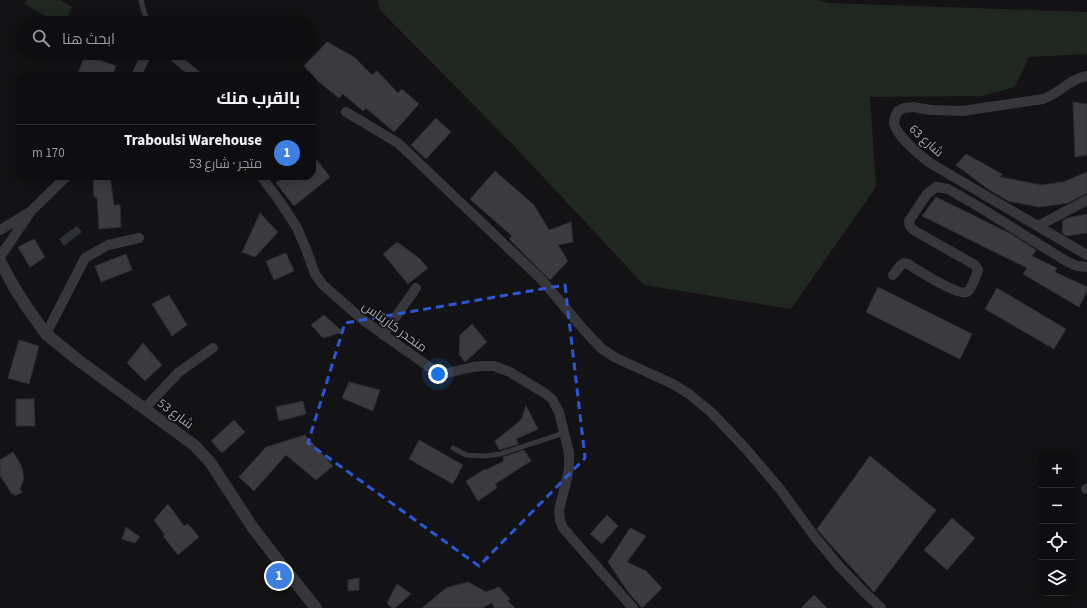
<!DOCTYPE html>
<html lang="ar">
<meta charset="utf-8">
<style>
body{margin:0;font-family:"Source Sans 3",Cairo,sans-serif;background:#171719;color:#f1f3f6;direction:rtl}
.controls{position:absolute;right:12px;bottom:12px;display:grid;overflow:hidden;border-radius:8px;box-shadow:0 2px 10px #0003}
.controls button{width:36px;height:36px;display:grid;place-items:center;padding:0;border:0;border-bottom:1px solid #2e2e30;background:#0e0e10;color:#f1f3f6;font:20px sans-serif}
.you{position:absolute;left:438px;top:374px;width:14px;height:14px;margin:-10px;border:3px solid #fff;border-radius:50%;background:#1a73e8;box-shadow:0 0 0 6px #1a73e833}
.badge{display:grid;place-items:center;width:26px;height:26px;border-radius:50%;background:#db2777;color:#fff;font-size:13px;font-weight:700}
.pin{position:absolute;translate:-50% -50%;border:2px solid #fff;box-shadow:0 1px 4px #0006}
.list{margin:0;padding:0;list-style:none}
h2{display:flex;justify-content:space-between;align-items:center;height:52px;margin:0;padding:0 16px;font-size:17px}
h2 small{font-size:13px;font-weight:400;color:#9b9c9f}
.list li{display:grid;grid-template-columns:26px 1fr auto;gap:12px;align-items:center;box-sizing:border-box;height:56px;padding:0 16px;border-top:1px solid #2e2e30}
.list b{display:block;font-size:15px;white-space:nowrap}
.list p{margin:0;font-size:13px;white-space:nowrap;color:#9b9c9f}
.list em{font-size:13px;font-style:normal;color:#9b9c9f}
.icon{flex:none;width:22px;height:22px;fill:none;stroke:currentColor;stroke-width:2;stroke-linecap:round;stroke-linejoin:round}
.map{position:relative;flex:none;width:1087px;height:608px;overflow:hidden;direction:ltr}
.search{position:absolute;background:#0e0e10;box-shadow:0 2px 10px #0003;left:16px;top:16px;width:300px;height:44px;display:flex;align-items:center;gap:10px;box-sizing:border-box;padding:0 14px;border-radius:22px;color:#9b9c9f;font-size:15px}
.panel{position:absolute;background:#0e0e10;box-shadow:0 2px 10px #0003;left:16px;top:72px;width:300px;height:108px;border-radius:12px;direction:rtl}
.map>svg:first-child{display:block}
.green{fill:#202721}
.water{fill:#2a2f38}
.building{fill:#3b3b3f;stroke:#2e2d31}
.lines{fill:none;stroke-linecap:round;stroke-linejoin:round}
.service{stroke:#36363b;stroke-width:5}
.minor{stroke:#36363b;stroke-width:10}
.tertiary{stroke:#36363b;stroke-width:12}
.marked{fill:none;stroke:#2b57d4;stroke-width:3;stroke-dasharray:8 5;stroke-linejoin:round}
.labels{text-anchor:middle;stroke-width:3;stroke-linejoin:round;paint-order:stroke}
.street-label{font-size:13px;fill:#a5a7b4;stroke:#0e0e10}
</style>
<div class="map">
<svg width="1087" height="608" viewBox="0 0 1087 608">
<rect width="100%" height="100%" fill="#131315"/>
<path class="green" d="M27,0h33l12,7 -7,16h-7l-34,-19z
M378,0h441l8,3 260,9v42l-58,3 -14,30 -33,9 -112,1 6,90 -85,122 -147,-24 -127,-136 -137,-139z"/>
<path class="water" d="M77,226l5,6 -18,14 -5,-7z"/>
<path class="building" d="M327,42l27,15 18,18 5,-4 21,22 4,-4 17,15 -25,28 -28,-24 -3,3 -20,-17 -4,4 -20,-16 -15,-16z
M85,55l31,11 -4,10h-35z
M1073,102l14,2v51l-12,2z
M436,118l15,14 -25,27 -15,-14z
M312,154l18,23 -36,29 -18,-23 9,-7h27z
M966,154l36,20 -2,3 36,7 6,1 21,-3 24,-10v21l-19,10 -29,4 -31,-6 -20,-12 -32,-24z
M495,171l39,34 15,25 22,-8 2,20 -15,3 10,16 -18,19 -41,-41 3,-3 -42,-37z
M93,176h17l4,29h6l1,22 -22,2 -2,-32h-3z
M936,197l77,38 23,15 -4,6 25,12 -2,4 32,15v4l-8,16 -56,-33 4,-6 -105,-52z
M260,213l18,19 -23,25 -13,-5z
M1087,214v19l-20,3 -5,-3 1,-13 5,-2z
M34,239l11,18 -15,10 -12,-20z
M397,242l22,16 9,10 -20,16 -25,-30z
M286,253l8,18 -20,9 -8,-19z
M126,254l6,16 -31,12 -6,-16z
M878,287l94,47 -12,25 -94,-47z
M997,288l69,41 -12,20 -69,-40z
M169,295l18,30 -15,11 -20,-32z
M324,315l19,17 -20,6 -12,-13z
M472,324l15,18 -22,20 -6,-8 1,-19z
M19,340l20,6 -10,38 -21,-6z
M143,343l19,22 -17,16 -18,-18z
M349,382l31,8 -7,21 -31,-13z
M16,399h18l1,27h-19z
M303,401l3,13 -27,7 -3,-14z
M526,406l12,23 -22,10 3,5 -20,6 -4,-9 26,-21z
M234,420l11,12 -23,21 -11,-12z
M305,435l28,31 -17,14 -30,-25 -32,36 -15,-14 27,-30z
M419,440l44,25 -10,19 -44,-25z
M524,450l7,11 -36,23 2,4 -19,13 -12,-20 19,-12 1,1 18,-9 -1,-4z
M13,452l8,13 3,13 -4,11 2,3 -7,4 -2,-3 -1,1 -12,-18v-16z
M870,456l66,54 -62,82 -46,-50 -11,-13z
M168,504l16,22 4,-2 11,13 -21,18 -15,-19 2,-1 -11,-15z
M607,515l11,11 -16,18 -12,-10z
M952,518l23,20 -28,32 -23,-20z
M126,527l14,10 -5,6 -13,-4z
M630,528l16,8 -19,26 19,9 16,17 -20,20 -13,-15 -21,-31z
M359,578v12l-11,1v-11z
M468,582l18,10 13,-5 11,12 -2,2 7,7h-21l-2,-5 -10,5h-60l24,-20z
M397,584l14,10 -16,14h-3l-5,-5z
M814,595l13,13h-26z"/>
<g class="lines">
<path class="service" d="M141,0l3,12 5,11
M453,448l13,7 18,1 16,-2 64,-21"/>
<path class="minor" d="M170,53l27,23
M136,76l11,-23
M1087,76c-18,3 -28,18 -44,23l-61,9 -19,3 -32,-1 -18,-3 -9,1 -6,3c-2,3 -4,7 -4,12 3,14 25,31 36,40l157,92
M346,112l52,31 144,137 42,50 18,19 14,9 57,26 16,10 22,18 35,37 34,40 35,48 24,29 24,25 18,17
M261,176l20,27 16,25 9,21 9,25 8,11 40,35 69,49 7,3 8,1 26,-6 10,-1h11l16,6 36,22 6,5 7,13 10,41v13l-1,8 -9,36 1,10 3,8 70,80
M1038,226l49,-26
M0,230l28,-17
M0,257l31,-46 36,-35
M893,275l7,-9 4,-3 4,1c8,5 51,33 59,28 5,-3 9,-16 11,-22l-3,-5 -60,-34c-4,-3 -6,-5 -6,-10l18,-27 9,-7 12,2 33,19 85,53 11,5 10,1
M46,334l39,-76 23,-13 31,-7
M383,335l33,-47
M145,408l34,-36 34,-24
M1086,489h1"/>
<path class="tertiary" d="M0,261l14,26 12,19 20,28 32,26 116,85 16,17 43,66 27,35 36,45"/>
</g>
<path class="marked" d="M565,285l20,173 -106,108 -171,-123 37,-120z"/>
<g class="labels">
<g class="street-label">
<text transform="translate(927 140) rotate(42)" y="5">شارع 63</text>
<text transform="translate(395 326) rotate(36)" y="5">منحدر كاريتاس</text>
<text transform="translate(176 413) rotate(37)" y="5">شارع 53</text>
</g>
</g>
</svg>
<div class="controls">
<button>+</button>
<button>−</button>
<button><svg class="icon" aria-label="locate" viewBox="0 0 24 24"><circle cx="12" cy="12" r="6"/><path d="M12 2v4M12 18v4M2 12h4M18 12h4"/></svg></button>
<button><svg class="icon" aria-label="layers" viewBox="0 0 24 24"><path d="M12 4l9 5-9 5-9-5zM3 14l9 5 9-5"/></svg></button>
</div>
<div class="you"></div>
<div class="pin badge" style="left:279px;top:576px;background:#3f7fe0">1</div>
<div class="search"><svg class="icon" aria-label="search" viewBox="0 0 24 24"><circle cx="10" cy="10" r="6"/><path d="M15 15l6 6"/></svg>ابحث هنا</div>
<section class="panel">
<h2>بالقرب منك<small></small></h2>
<ul class="list">
<li><span class="badge" style="background:#3f7fe0">1</span><div><b>Traboulsi Warehouse</b><p>متجر · شارع 53</p></div><em>170 m</em></li>
</ul>
</section>
</div>
